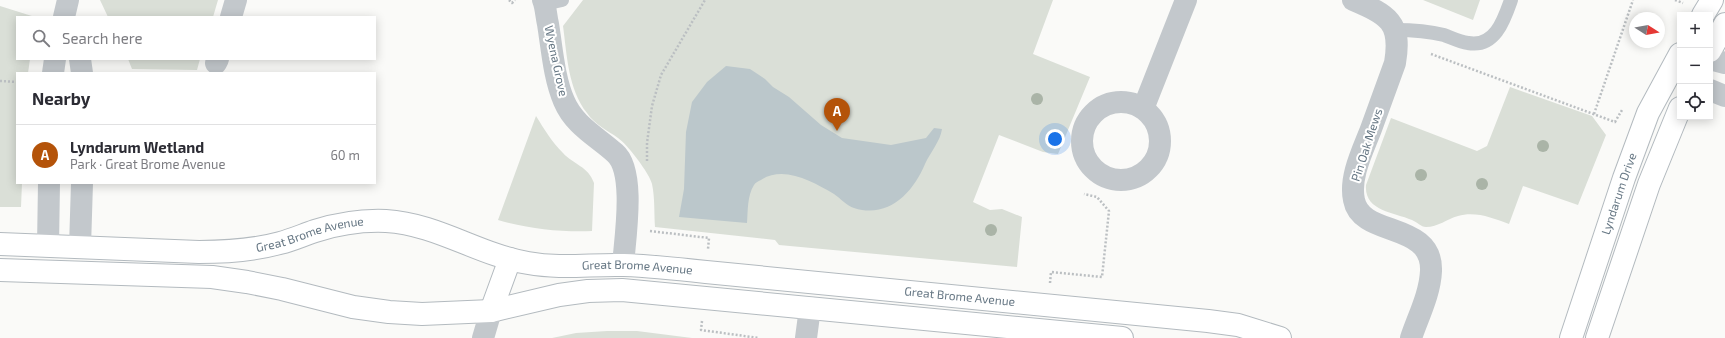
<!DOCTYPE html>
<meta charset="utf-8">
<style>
body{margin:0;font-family:"Exo 2",sans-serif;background:#f2f2f3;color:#2b2b33}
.controls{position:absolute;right:12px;top:12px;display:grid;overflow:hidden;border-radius:0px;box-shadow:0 2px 10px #0003}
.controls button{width:36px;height:36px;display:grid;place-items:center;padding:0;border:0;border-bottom:1px solid #e1e1e2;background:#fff;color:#2b2b33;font:20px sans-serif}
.compass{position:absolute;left:1629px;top:12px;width:36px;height:36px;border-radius:50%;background:#fff;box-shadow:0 2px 10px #0003;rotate:101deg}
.you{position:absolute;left:1055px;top:139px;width:14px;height:14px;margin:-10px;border:3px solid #fff;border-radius:50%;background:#1a73e8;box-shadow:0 0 0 6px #1a73e833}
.badge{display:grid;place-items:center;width:26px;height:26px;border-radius:50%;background:#b45309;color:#fff;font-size:13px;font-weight:700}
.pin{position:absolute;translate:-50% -33px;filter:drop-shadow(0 1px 2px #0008)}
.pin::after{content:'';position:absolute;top:21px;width:14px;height:12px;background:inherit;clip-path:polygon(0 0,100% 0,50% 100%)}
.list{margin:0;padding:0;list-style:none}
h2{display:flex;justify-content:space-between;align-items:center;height:52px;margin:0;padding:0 16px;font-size:17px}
h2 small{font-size:13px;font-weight:400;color:#7c7c81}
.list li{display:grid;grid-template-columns:26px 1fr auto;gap:12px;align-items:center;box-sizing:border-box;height:60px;padding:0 16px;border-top:1px solid #e1e1e2}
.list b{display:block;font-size:15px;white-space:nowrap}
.list p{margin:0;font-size:13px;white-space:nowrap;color:#7c7c81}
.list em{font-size:13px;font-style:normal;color:#7c7c81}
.icon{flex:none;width:22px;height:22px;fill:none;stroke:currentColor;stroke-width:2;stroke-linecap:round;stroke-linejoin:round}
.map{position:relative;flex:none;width:1725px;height:338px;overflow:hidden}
.search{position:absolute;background:#fff;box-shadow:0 2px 10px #0003;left:16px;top:16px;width:360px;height:44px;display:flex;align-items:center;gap:10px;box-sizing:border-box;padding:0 14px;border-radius:0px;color:#7c7c81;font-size:15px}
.panel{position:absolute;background:#fff;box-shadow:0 2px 10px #0003;left:16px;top:72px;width:360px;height:112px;border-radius:0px}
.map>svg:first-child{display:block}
.green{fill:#dadfd7}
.water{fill:#bbc7cb}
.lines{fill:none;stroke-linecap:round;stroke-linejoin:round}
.secondary-casing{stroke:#b3babf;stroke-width:24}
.path{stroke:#bbbfc2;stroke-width:2.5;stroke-dasharray:2 2;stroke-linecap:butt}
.lane{stroke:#c3c8cc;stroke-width:14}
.street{stroke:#c3c8cc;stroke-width:22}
.secondary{stroke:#fff;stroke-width:22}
.tree{fill:#aab4a7}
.labels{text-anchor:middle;stroke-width:4;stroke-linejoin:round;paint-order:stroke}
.street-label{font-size:12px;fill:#657683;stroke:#fff}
</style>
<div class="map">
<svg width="1725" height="338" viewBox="0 0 1725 338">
<rect width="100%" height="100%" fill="#fafaf8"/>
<path class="green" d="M100,0h118l-5,17h-105z
M583,0h470l-20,54 57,23 -32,77 -15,-2 -44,-17 -26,67 17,8 12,-1 20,8 -5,50 -238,-22 -4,-5 -120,-13c-1,-14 0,-29 -3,-43 -2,-10 -25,-40 -34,-46 -11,-8 -23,-13 -31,-25 -19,-24 -20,-58 -24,-87z
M1423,0h57l-7,20z
M0,6l35,11h-18v42h13l-2,14h-11v110h5l-1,24h-21z
M128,59h72l-3,11 -65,-1z
M1510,87l82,29 14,19 -28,70 -55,-19 -14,38c-16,-6 -34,-13 -51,-8 -11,3 -20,11 -32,11 -5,0 -9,-5 -14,-7 -19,-8 -48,-9 -46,-35l25,-67 86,33 10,-5z
M536,116c8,13 16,26 27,37 11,12 25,13 31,30l-2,48c-33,1 -62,-2 -94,-11z
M607,331h30l55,7h-140l24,-5z"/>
<path class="water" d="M726,66l24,3 15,10 8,8 16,10 32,28 21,13 49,7 35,-7 8,-10 8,1c-2,13 -11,22 -17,35 -12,29 -37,55 -71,44 -7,-2 -14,-10 -20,-14 -21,-12 -50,-29 -73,-14 -3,1 -6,3 -7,5 -7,11 -6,26 -7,38l-68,-6 5,-28 2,-57 6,-30 15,-20z"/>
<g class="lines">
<g class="secondary-casing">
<g id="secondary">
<path d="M1703,15l9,-15"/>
<path d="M1710,51l15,-27"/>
<path id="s1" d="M0,244l199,8c28,0 55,-2 81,-9 12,-3 23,-8 35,-12 22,-7 47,-11 71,-10 51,3 93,34 142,42 33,6 63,1 96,2 28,1 55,4 82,7l502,49 30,4 42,13"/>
<path d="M0,270l212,7 35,5 35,7 71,18 36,5 33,2 69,-3 68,-16 29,-4 34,-1 500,48"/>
<path d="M491,311l19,-52"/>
<path id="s2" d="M1571,338l53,-160 24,-65 32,-59"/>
<path d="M1597,338l52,-154 31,-76"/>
</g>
</g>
<path class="path" d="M509,0l3,3 3,-3
M1675,0l8,3
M1431,54l184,68 7,-12
M0,81l17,1
M1594,114l39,-114
M647,161v-18l5,-37 9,-31 44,-75
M650,231l59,7 -1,11
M1050,283l1,-11 51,5 7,-66 -12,-14 -13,-3
M702,321l-1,9 58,8"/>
<path class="lane" d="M544,4l18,-4
M1395,30c17,0 33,1 49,5 8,3 16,7 24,8 27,5 36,-23 43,-43"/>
<path class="street" d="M543,0c3,7 3,16 5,24 4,25 6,54 16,77 10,24 32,35 51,52 21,18 10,85 8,112
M1353,0c35,15 49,22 42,63 -8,22 -16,44 -24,66 -8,21 -22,48 -17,71 7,38 79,21 77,71 -1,23 -13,46 -20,67
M64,17l4,-17
M231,17l5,-17
M80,59l2,14
M1710,59l15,4
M216,63l2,-4
M53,73l2,-14
M1710,90l15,6
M1082 141a39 39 0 1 1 78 0a39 39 0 1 1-78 0Z
M1143,109l43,-109
M48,246l1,-63
M80,247l2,-64
M483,338l8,-27
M806,338l4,-30"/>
<use href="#secondary" class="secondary"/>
</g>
<g class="tree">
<circle cx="1037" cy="99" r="6"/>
<circle cx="1543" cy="146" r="6"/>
<circle cx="1421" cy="175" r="6"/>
<circle cx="1482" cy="184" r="6"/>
<circle cx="991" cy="230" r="6"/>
</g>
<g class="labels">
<g class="street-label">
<text transform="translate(556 61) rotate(78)" y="4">Wyena Grove</text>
<text transform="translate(1367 145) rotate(-72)" y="4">Pin Oak Mews</text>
<text dy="4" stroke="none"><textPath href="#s2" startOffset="152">Lyndarum Drive</textPath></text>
<text dy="4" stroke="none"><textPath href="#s1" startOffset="312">Great Brome Avenue</textPath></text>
<text dy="4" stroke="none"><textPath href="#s1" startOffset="648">Great Brome Avenue</textPath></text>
<text dy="4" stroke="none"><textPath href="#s1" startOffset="972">Great Brome Avenue</textPath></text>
</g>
</g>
</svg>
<div class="controls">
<button>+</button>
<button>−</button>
<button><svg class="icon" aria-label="locate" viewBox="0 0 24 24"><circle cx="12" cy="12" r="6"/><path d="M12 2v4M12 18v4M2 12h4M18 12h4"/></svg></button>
</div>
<svg class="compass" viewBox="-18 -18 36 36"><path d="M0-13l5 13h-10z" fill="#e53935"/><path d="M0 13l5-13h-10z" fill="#7c7c81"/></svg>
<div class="you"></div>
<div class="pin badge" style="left:837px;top:131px">A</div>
<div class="search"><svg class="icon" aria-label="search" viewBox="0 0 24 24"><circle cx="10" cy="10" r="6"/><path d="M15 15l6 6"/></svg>Search here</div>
<section class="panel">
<h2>Nearby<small></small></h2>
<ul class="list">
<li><span class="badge">A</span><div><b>Lyndarum Wetland</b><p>Park · Great Brome Avenue</p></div><em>60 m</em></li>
</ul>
</section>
</div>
